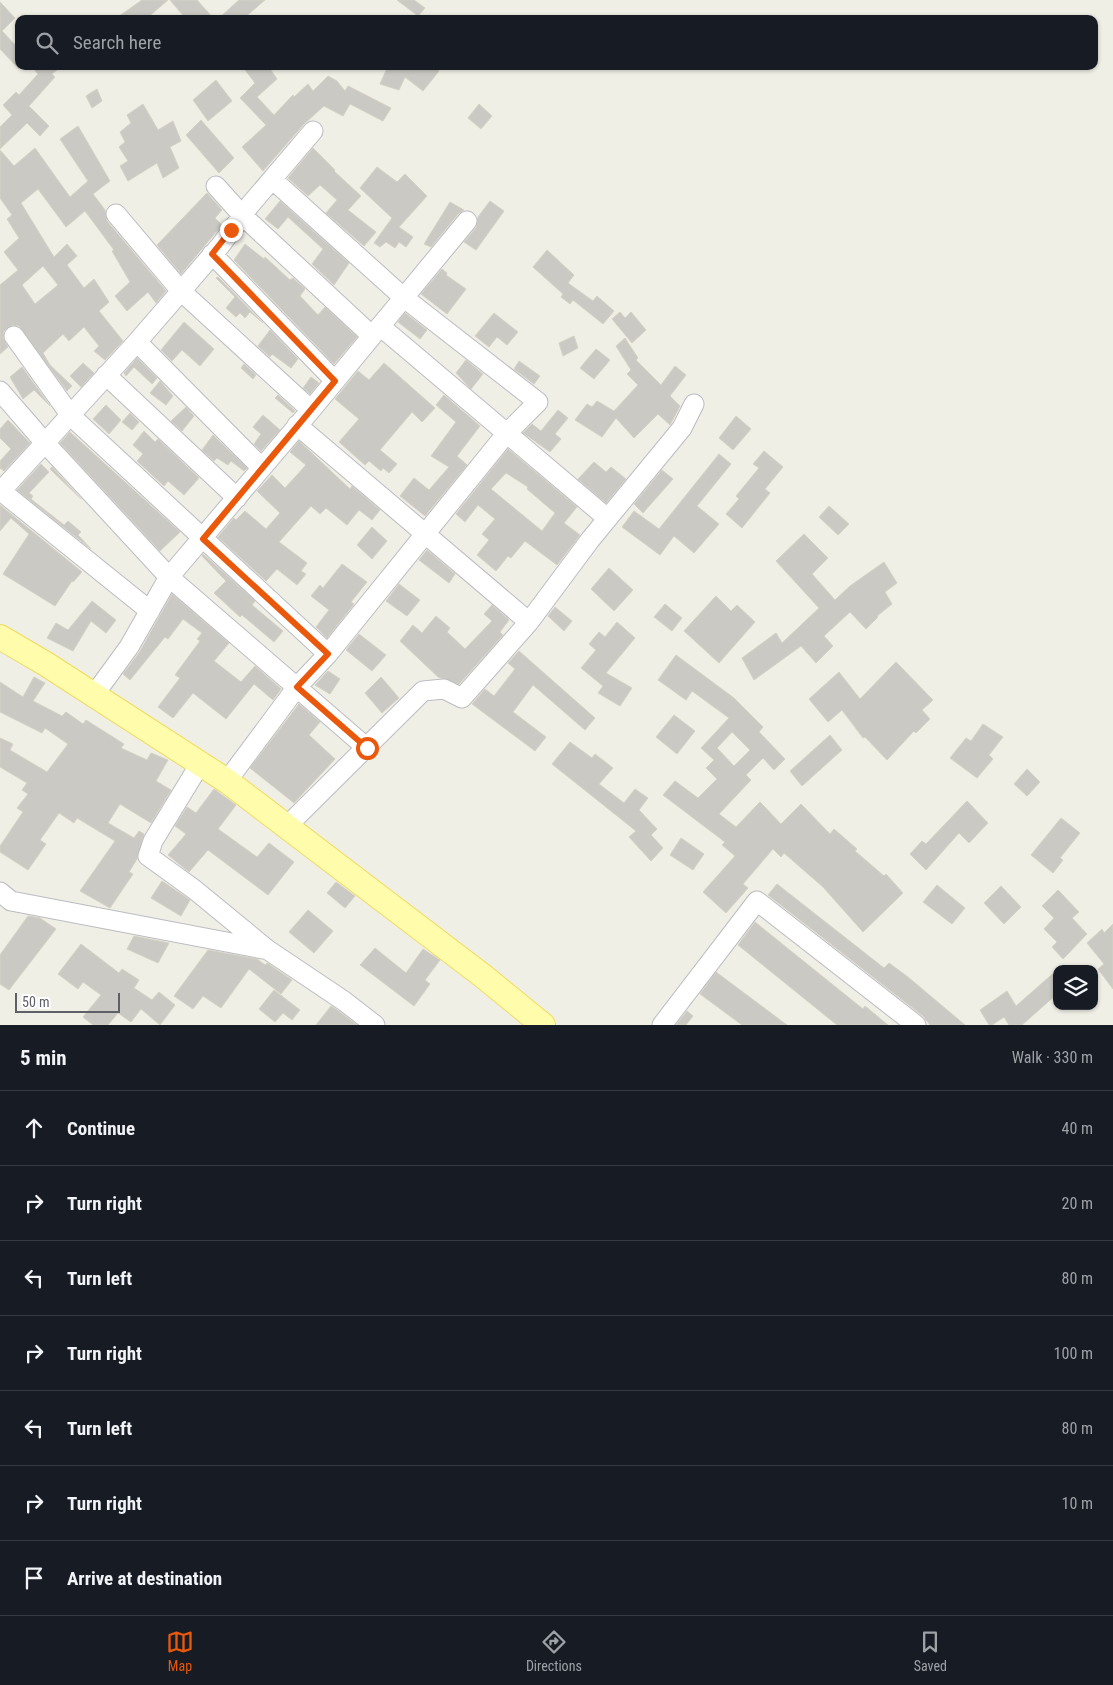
<!DOCTYPE html>
<meta charset="utf-8">
<style>
body{margin:0;font-family:"Roboto Condensed",sans-serif;background:#242831;color:#f1f3f6}
.controls{position:absolute;right:15px;bottom:15px;display:grid;overflow:hidden;border-radius:10px;box-shadow:0 1px 4px #0004}
.controls button{width:45px;height:45px;display:grid;place-items:center;padding:0;border:0;border-bottom:1px solid #363941;background:#171b24;color:#f1f3f6;font:25px sans-serif}
.scale{position:absolute;left:15px;bottom:12px;width:105px;box-sizing:border-box;padding-left:5px;border:2px solid #5d6066;border-top:0;font-size:14px;line-height:18px;white-space:nowrap;color:#5d6066;-webkit-text-stroke:4px #fff;paint-order:stroke}
.stop{position:absolute;width:15px;height:15px;margin:-11px;border:4px solid #ea580c;border-radius:50%;background:#fff}
.stop.end{background:#ea580c;border-color:#fff;box-shadow:0 1px 5px #0008}
.list{margin:0;padding:0;list-style:none}
h2{display:flex;justify-content:space-between;align-items:center;height:65px;margin:0;padding:0 20px;font-size:21px}
h2 small{font-size:16px;font-weight:400;color:#9ea1a6}
.list li{display:grid;grid-template-columns:32px 1fr auto;gap:15px;align-items:center;box-sizing:border-box;height:75px;padding:0 20px;border-top:1px solid #363941}
.list b{display:block;font-size:19px;white-space:nowrap}
.list em{font-size:16px;font-style:normal;color:#9ea1a6}
.icon{flex:none;width:28px;height:28px;fill:none;stroke:currentColor;stroke-width:2;stroke-linecap:round;stroke-linejoin:round}
.map{position:relative;flex:none;width:1113px;height:1025px;overflow:hidden}
.search{position:absolute;background:#171b24;box-shadow:0 1px 4px #0004;left:15px;right:15px;top:15px;height:55px;display:flex;align-items:center;gap:12px;box-sizing:border-box;padding:0 18px;border-radius:10px;color:#9ea1a6;font-size:19px}
.sheet{height:590px;background:#171b24}
nav{display:flex;justify-content:space-around;align-items:center;box-sizing:border-box;height:70px;border-top:1px solid #363941;background:#171b24;font-size:14px;color:#9ea1a6}
nav a{display:grid;justify-items:center;gap:2px}
nav .on{color:#ea580c}
.map>svg:first-child{display:block}
.building{fill:#cbc9c3;stroke:#d5d1c4;fill-rule:evenodd}
.lines{fill:none;stroke-linecap:round;stroke-linejoin:round}
.minor-casing{stroke:#babcc1;stroke-width:21}
.major-casing{stroke:#f1db5d;stroke-width:26}
.minor{stroke:#fff;stroke-width:19}
.major{stroke:#fffcac;stroke-width:24}
.route{stroke:#ea580c;stroke-width:6}
</style>
<div class="map">
<svg width="1113" height="1025" viewBox="0 0 1113 1025">
<rect width="100%" height="100%" fill="#f0efe6"/>
<path class="building" d="M142,0h26l-22,19h-31z
M170,0h27l17,19h-28z
M239,0h26l-22,19h-25z
M397,0h17l11,8 -7,8z
M0,2l15,16 -13,13 17,18v20l-19,-20z
M31,66h31l-10,8 3,3 -26,29 20,20 -9,10 -13,-13 -27,26v-22l12,-12 -9,-10 13,-13 3,3 19,-21z
M242,66h26l9,13 -20,18 17,18 19,-20 1,2 14,-13 5,7 15,-15 9,5 8,10 3,-5 43,22 -8,13 -33,-17 -7,12 -19,-10 -20,18 -41,47 -21,-24 24,-22 -26,-27 15,-15z
M388,66h45l6,5 -16,20 -18,-14 -6,13 -19,-6z
M216,80l16,21 -24,20 -15,-21z
M97,89l5,12 -10,7 -6,-12z
M143,104l15,26 15,-9 8,20 -11,6 9,21 -16,10 -6,-15 -29,18 -8,-15 8,-5 -9,-14 6,-5 -5,-10 11,-9 -4,-8z
M479,104l13,12 -11,13 -13,-11z
M201,120l33,38 -15,15 -33,-38z
M78,126l32,55 -17,13 12,16 2,11 59,70 -10,12 -8,-11 -21,19 -12,-15 15,-14 -18,-31 2,-1 -29,-39 -19,16 -28,-38 -17,14 33,54 13,-13 10,12 -10,9 17,23 10,-9 15,23 -10,9 24,30 -18,19 -11,-9 5,-5 -15,-19 -15,14 -6,-7 -20,19 7,12 22,21 -5,5 -48,-65 -7,-1 -8,6 -1,7 5,9 -8,7v-69l18,-15 -14,-18 15,-14 -12,-19 5,-4 -12,-17v-48l14,16 21,-18 35,49 18,-16 -28,-42zM43,266l15,19 -23,19 -13,-19z
M313,148l22,22 -1,1 27,25 -13,14 28,22 -12,14 -38,-33 11,-13 -17,-15 -12,11 -20,-18z
M377,167l20,15 8,-8 22,22 -28,31 14,10 -7,10 -7,-5 -4,6 -9,-6 -6,5 -6,-4 18,-25 -32,-30z
M207,193l15,17 -7,8 7,7 -41,49 -24,-29z
M280,201l69,62 -15,22 -22,-21 11,-15 -35,-32 -10,12 -13,-10z
M490,201l14,10 -28,39 -12,-8 12,-14 2,-11z
M450,202l14,8 -6,4 -27,33 -7,-3z
M245,244l19,15 1,-2 25,23 3,-2 12,11 -5,7 18,19 7,-8 32,30 -23,27 -100,-104z
M547,250l27,25 -6,8 25,18 4,-5 17,15 -11,13 -30,-24 -3,4 -9,-7 2,-3 -30,-27z
M442,269l5,4 -1,2 20,14 -19,25 -26,-20z
M218,277l45,46 -13,-11 -5,6 -5,-5 -4,4 -10,-9 9,-11 -19,-19z
M620,312l5,6 6,-6 15,18 -14,13 -20,-24z
M405,313l22,17 -7,9 -22,-17z
M494,313l24,19 -11,13 -10,-8 -8,10 -14,-11z
M184,322l30,27 -14,17 -18,-16 -10,11 -11,-11z
M270,330l28,29 -7,9 -19,-14 -2,3 -12,-11z
M574,336l4,12 -15,8 -4,-13z
M625,338l13,20 -2,2 25,25 14,-19 11,9 -16,21 10,10 -10,19 -12,-11 -24,24 -18,-20 -14,19 -27,-17 12,-16 5,3 5,-6 17,10 24,-26 -11,-11 4,-4 -15,-24z
M596,349l14,11 -16,19 -14,-11z
M137,358l20,20 -5,6 -18,-17 -8,9 -2,-3z
M466,360l17,14 -12,15 -15,-16z
M519,361l21,15 -6,8 -20,-15z
M83,363l11,10 -13,14 -11,-11z
M384,363l51,45 -13,14 -10,-10 -32,38 17,14 -8,9 -6,-5 -2,3 -12,-10 -4,4 -26,-23 20,-23 -24,-20 23,-28 11,9z
M244,364l12,11 -3,4 -12,-11z
M22,367l28,39 -16,-16 -11,9 -13,-22z
M311,377l8,6 -9,11 -7,-6z
M160,381l13,15 -7,9 -16,-12z
M278,395l17,16 -2,2 -18,-15z
M444,395l36,31 -23,30 10,9 -42,51 -25,-20 14,-18 15,12 20,-23 -18,-11 25,-34 -20,-17z
M106,405l15,15 -12,14 -16,-15z
M186,407l8,9 -12,15 -11,-10z
M558,410l10,8 -13,16 6,5 -11,13 -27,-19 9,-9 9,7z
M130,413l9,9 -7,8 -10,-8z
M263,415l17,15 -19,21 -7,-7 7,-10 -8,-7z
M736,416l15,13 -18,21 -14,-12z
M8,420l22,23 -26,28 -4,-3v-7l11,-12 -11,-11v-9z
M144,431l11,11 3,-3 41,39 -15,17 -16,-14 -4,5 -27,-25 6,-7 -10,-9z
M70,432l110,100 -20,19 -100,-108z
M213,435l34,33 -3,3 -13,-10 -3,4 -11,-7 -3,3 -12,-11z
M299,441l51,48 2,-3 28,24 -8,10 -13,-10 -12,15 -21,-17 -6,6 -9,-8 -32,36 28,21 -6,8 5,3 -9,11 -20,-16 -11,12 -48,-44 16,-19 2,2 9,-9 21,18 14,-16 -23,-22 15,-16 13,13 21,-23 -16,-13z
M508,449l69,58 -13,16 16,12 -23,30 -32,-24 -14,17 -3,-2 -12,15 -19,-16 12,-15 -7,-6 13,-15 -17,-14 -13,17 -9,-8zM506,473l22,14 -1,2 28,24 -13,18 -51,-42z
M764,451l19,16 -18,22 5,4 -28,35 -16,-14 13,-15 -3,-3 23,-28 -6,-4z
M719,454l12,10 -34,42 22,18 -25,29 -20,-17 -14,19 -38,-28 12,-16 25,18z
M594,462l12,10 5,-5 15,12 -20,24 -28,-24z
M41,464l8,8 -20,21 4,3 -2,3 33,26 4,-4 13,11 -3,3 13,14 -74,-59z
M52,467l29,32 -31,-30z
M662,470l11,9 -30,34 -9,-9z
M0,505l82,67 -9,10 -1,-1 -17,25 -52,-32 26,-40 -18,-16 -11,13z
M829,506l20,18 -11,11 -19,-18z
M372,527l15,14 -15,18 -15,-14z
M804,534l24,24 -16,16 23,26 15,-14 34,-24 13,21 -12,9 7,12 -15,12 1,1 -12,12 -16,-17 -26,24 9,10 -17,17 -15,-17 -47,34 -12,-22 34,-25 6,10 37,-35 -43,-47z
M427,550l28,24 -6,9 -30,-23z
M203,554l52,47 -3,4 31,26 -9,11 -32,-27 -2,2 -26,-24 12,-12 -24,-25z
M342,564l25,18 -16,20 3,2 -27,34 -11,-11 13,-17 -18,-14 9,-11 3,3z
M609,568l24,22 -19,21 -23,-22z
M399,584l21,16 -13,16 -21,-15z
M172,594l57,49 -15,18 27,21 14,-16 26,23 -8,11 -19,-16 -28,35 -33,-26 -20,25 -15,-11 22,-29 -5,-3 25,-34 -3,-2 5,-6 -19,-14 -15,20 -3,-2 -35,43 -7,-6 16,-21z
M716,596l15,15 6,-6 18,17 -36,41 -35,-32z
M92,601l24,19 -10,13 -15,-12 -18,30 -26,-13 9,-15 12,7z
M665,604l17,14 -10,13 -18,-14z
M492,605l17,15 -9,12 3,3 -44,49 -21,-7 -38,-36 13,-16 9,8 14,-17 14,12 -3,4 18,17 27,-28 -8,-7z
M555,607l17,14 -8,10 -16,-15z
M617,622l18,16 -29,35 26,15 -12,18 -22,-13 5,-7 -22,-18 15,-18 -7,-6 10,-12 6,5z
M359,634l27,21 -14,16 -26,-21z
M519,651l76,67 -10,12 -52,-45 -20,27 33,25 -11,14 -63,-47 13,-15 9,7 21,-27 -7,-6z
M676,655l58,43 29,29 -4,5 26,27 -11,11 -11,-12 -17,17 5,5 -32,34 17,13 24,-25 21,22 20,-20 29,30 4,-5 23,20 -2,2 29,25 2,-2 17,19 -40,39 -40,-45 -39,-34 -3,4 -8,-8 -30,35 5,4 -22,25 -23,-21 32,-36 -13,-11 3,-3 -62,-47 12,-14 23,17 19,-19 -11,-11 8,-8 -13,-12 28,-30 -37,-27 -6,9 -28,-20zM732,732l18,18 -16,16 -17,-18z
M896,662l37,38 -11,10 8,9 -14,14 -2,-2 -27,29 -22,-23 -2,1 -21,-28 -14,12 -19,-23 30,-27 21,27z
M328,671l12,8 -10,15 -15,-9z
M34,677l11,6 -12,18 29,15 4,-4 17,12 3,-4 38,24 -3,4 26,12 4,-7 17,7 -12,21 15,9 -20,33 -31,-19 -12,19 26,15 5,-7 5,3 -7,25 -8,13 4,2 -23,34 -30,-17 35,-50 -38,-23 -3,5 -15,-10 -19,27 6,4 -18,26 -28,-18v-6l23,-34 -6,-4 11,-14 -6,-4 5,-7 -27,-16v-29l13,6 -3,6 37,22 21,-28 -23,-16 -3,5 -42,-21v-30l23,15z
M381,677l18,21 -17,15 -17,-20z
M299,704l21,18 -11,13 26,24 -41,44 -44,-35z
M674,715l21,16 -18,23 -21,-17z
M983,724l20,13 -14,18 4,4 -16,19 -27,-20 16,-20 5,3z
M830,735l12,15 -40,36 -12,-15z
M570,742l22,16 3,-4 18,14 -14,16 25,19 11,-14 13,9 -9,12 18,19 -6,6 12,13 -12,13 -22,-24 7,-6 -84,-67z
M1027,769l13,13 -13,14 -13,-12z
M214,789l22,16 -18,24 39,28 12,-14 25,19 -26,33 -60,-45 -19,22 -21,-17 18,-21 -11,-8 12,-19 9,6z
M967,801l21,22 -19,20 -10,-10 -33,37 -16,-16 12,-13 4,3z
M1061,818l19,15 -20,25 3,2 -10,13 -22,-18z
M681,838l23,16 -11,16 -23,-15z
M162,881l28,19 -9,16 -30,-18z
M336,882l19,14 -10,12 -18,-15z
M777,884l107,84 5,-5 19,14 57,48h-35l-7,-9 -155,-121z
M937,885l28,23 -13,16 -29,-22z
M1001,886l20,21 -17,17 -20,-21z
M1058,890l21,22 -7,6 15,16 -24,25 -11,-12 5,-5 -13,-13 10,-11 -12,-12z
M308,910l25,21 -19,22 -25,-21z
M28,916l12,2 16,11 -47,61 -9,-6v-29z
M755,922l108,87 2,-3 23,19h-51l-99,-80z
M1113,924v65l-15,-20 6,-5 -17,-21 15,-14 2,4z
M134,936l35,7 -11,20 -31,-14z
M81,944l38,29 3,-4 17,11 -5,8 18,12 7,-8 16,13 -15,20 -19,-16 -10,13 -13,-9 -10,12h-15l-10,-8 18,-22 -18,-13 -5,7 -20,-15z
M375,948l31,25 17,-24 17,11 -15,20 5,4 -16,22 -54,-41z
M208,950l49,9 8,6 2,-2 25,17 -11,14 -32,-25 -28,39 -18,-12 -10,13 -19,-13z
M1057,970v24l-35,31h-13l-5,-8 -12,8h-3l-9,-15 27,-19 9,15z
M716,972l71,53h-45l-42,-31z
M274,990l26,20 -8,10 -9,-7 -8,9 -16,-13z
M331,1006l6,4 20,15h-41z
M687,1011l6,5 -7,9h-10z"/>
<g class="lines">
<g class="minor-casing">
<path id="minor" d="M216,186l26,29 130,121
M116,214l65,77 130,119
M212,254l123,127
M380,326l227,192
M14,336l57,80 257,238
M137,342l125,126
M106,375l131,123
M0,391l46,53 123,133 198,171
M297,425l232,197
M1,491l149,120
M0,492l137,-150 83,-96 30,-41 63,-74
M94,695l35,-48 40,-70 142,-167 156,-189
M200,764l-47,77 -5,15 47,34 73,60 76,51 31,24
M227,781l70,-94 31,-33 178,-220 32,-32 -135,-105 -131,-118
M286,827l137,-136 21,-2 18,9 67,-76 61,-82 92,-112 12,-24
M0,892l11,9 252,48
M662,1025l95,-124 159,124"/>
</g>
<g class="major-casing">
<path id="major" d="M0,637l46,27 181,117 256,195 60,49"/>
</g>
<use href="#minor" class="minor"/>
<use href="#major" class="major"/>
</g>
<g class="lines">
<path class="route" d="M231,230l-19,24 123,127 -132,158 125,115 -31,33 70,61"/>
</g>
</svg>
<div class="controls">
<button><svg class="icon" aria-label="layers" viewBox="0 0 24 24"><path d="M12 4l9 5-9 5-9-5zM3 14l9 5 9-5"/></svg></button>
</div>
<div class="scale">50 m</div>
<div class="stop" style="left:367px;top:748px"></div>
<div class="stop end" style="left:231px;top:230px"></div>
<div class="search"><svg class="icon" aria-label="search" viewBox="0 0 24 24"><circle cx="10" cy="10" r="6"/><path d="M15 15l6 6"/></svg>Search here</div>
</div>
<section class="sheet">
<h2>5 min<small>Walk · 330 m</small></h2>
<ul class="list">
<li><svg class="icon" aria-label="ahead" viewBox="0 0 24 24"><path d="M12 20V5M6 11l6-6 6 6"/></svg><div><b>Continue</b></div><em>40 m</em></li>
<li><svg class="icon" aria-label="right" viewBox="0 0 24 24"><path d="M7 20v-9h11M14 6l5 5-5 5"/></svg><div><b>Turn right</b></div><em>20 m</em></li>
<li><svg class="icon" aria-label="left" viewBox="0 0 24 24"><path d="M17 20v-9H6M10 6l-5 5 5 5"/></svg><div><b>Turn left</b></div><em>80 m</em></li>
<li><svg class="icon" aria-label="right" viewBox="0 0 24 24"><path d="M7 20v-9h11M14 6l5 5-5 5"/></svg><div><b>Turn right</b></div><em>100 m</em></li>
<li><svg class="icon" aria-label="left" viewBox="0 0 24 24"><path d="M17 20v-9H6M10 6l-5 5 5 5"/></svg><div><b>Turn left</b></div><em>80 m</em></li>
<li><svg class="icon" aria-label="right" viewBox="0 0 24 24"><path d="M7 20v-9h11M14 6l5 5-5 5"/></svg><div><b>Turn right</b></div><em>10 m</em></li>
<li><svg class="icon" aria-label="arrive" viewBox="0 0 24 24"><path d="M6 21V4h12l-3 4 3 4H6"/></svg><div><b>Arrive at destination</b></div></li>
</ul>
</section>
<nav>
<a class="on"><svg class="icon" aria-label="map" viewBox="0 0 24 24"><path d="M3 6l6-2 6 2 6-2v14l-6 2-6-2-6 2zM9 4v14M15 6v14"/></svg>Map</a>
<a><svg class="icon" aria-label="directions" viewBox="0 0 24 24"><path d="M12 3l9 9-9 9-9-9zM9 14v-3h6M13 9l2 2-2 2"/></svg>Directions</a>
<a><svg class="icon" aria-label="saved" viewBox="0 0 24 24"><path d="M7 4h10v16l-5-4-5 4z"/></svg>Saved</a>
</nav>
